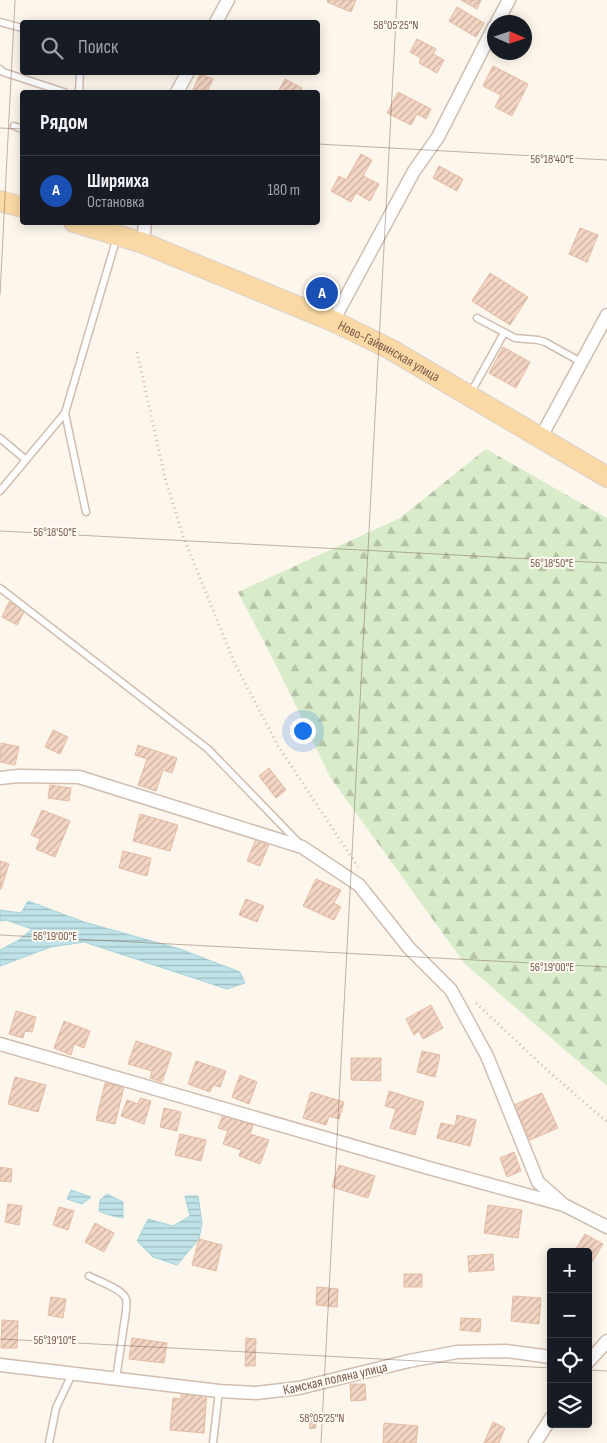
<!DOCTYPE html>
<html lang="ru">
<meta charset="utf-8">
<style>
body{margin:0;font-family:"Sofia Sans Condensed",sans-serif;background:#20242c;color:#f1f3f6}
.controls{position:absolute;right:15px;bottom:15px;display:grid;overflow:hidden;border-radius:5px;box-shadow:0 2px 12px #0003}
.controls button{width:45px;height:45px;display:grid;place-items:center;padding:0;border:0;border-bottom:1px solid #363941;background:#171b24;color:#f1f3f6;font:25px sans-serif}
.compass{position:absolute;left:487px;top:15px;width:45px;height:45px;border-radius:50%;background:#171b24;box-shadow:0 2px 12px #0003;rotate:93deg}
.you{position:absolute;left:302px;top:730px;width:18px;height:18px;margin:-12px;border:4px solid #fff;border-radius:50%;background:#1a73e8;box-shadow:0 0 0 8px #1a73e833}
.badge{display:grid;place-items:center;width:32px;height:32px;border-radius:50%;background:#e76f51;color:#fff;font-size:16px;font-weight:700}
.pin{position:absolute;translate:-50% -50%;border:2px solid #fff;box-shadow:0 1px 5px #0006}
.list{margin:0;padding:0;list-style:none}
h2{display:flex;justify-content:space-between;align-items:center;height:65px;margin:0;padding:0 20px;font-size:21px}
h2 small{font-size:16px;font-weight:400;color:#9ea1a6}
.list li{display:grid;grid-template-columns:32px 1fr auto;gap:15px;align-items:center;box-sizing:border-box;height:70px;padding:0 20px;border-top:1px solid #363941}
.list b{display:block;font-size:19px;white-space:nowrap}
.list p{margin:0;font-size:16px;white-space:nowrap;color:#9ea1a6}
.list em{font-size:16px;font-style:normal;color:#9ea1a6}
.icon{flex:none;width:28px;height:28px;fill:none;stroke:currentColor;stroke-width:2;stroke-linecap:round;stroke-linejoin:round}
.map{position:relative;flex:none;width:607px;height:1443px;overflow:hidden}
.search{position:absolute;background:#171b24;box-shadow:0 2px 12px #0003;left:20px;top:20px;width:300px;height:55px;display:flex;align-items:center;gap:12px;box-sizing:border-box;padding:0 18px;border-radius:5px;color:#9ea1a6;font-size:19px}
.panel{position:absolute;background:#171b24;box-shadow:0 2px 12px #0003;left:20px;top:90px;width:300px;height:135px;border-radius:5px}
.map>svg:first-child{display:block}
.forest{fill:url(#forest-firs)}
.water{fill:url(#water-rules);stroke:#a5d3da}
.building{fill:url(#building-hatch);stroke:#e6bba3}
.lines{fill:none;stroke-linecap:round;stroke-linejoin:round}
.service-casing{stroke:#d1beb0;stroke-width:9}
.minor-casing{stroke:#d1beb0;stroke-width:15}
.primary-casing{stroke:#dad1cd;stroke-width:22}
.path{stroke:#d9b8a5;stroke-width:3;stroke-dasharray:1 4;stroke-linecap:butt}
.service{stroke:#fff;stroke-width:6}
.minor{stroke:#fff;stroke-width:12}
.primary{stroke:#fbd9a5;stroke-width:20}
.ticks{fill:none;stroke:#7a5c4d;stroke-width:1;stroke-opacity:0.45}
.labels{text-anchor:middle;stroke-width:4;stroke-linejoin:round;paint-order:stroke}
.street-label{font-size:14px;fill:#7a5c4d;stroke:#fffaf3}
.ticks-label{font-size:12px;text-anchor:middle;fill:#7a5c4d;stroke:#fffaf3;stroke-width:4;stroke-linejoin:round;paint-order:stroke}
</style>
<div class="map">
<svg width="607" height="1443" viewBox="0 0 607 1443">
<defs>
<pattern id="forest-firs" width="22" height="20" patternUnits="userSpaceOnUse" patternTransform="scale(1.25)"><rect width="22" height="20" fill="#d8ecc9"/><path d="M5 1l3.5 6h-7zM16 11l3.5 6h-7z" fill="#b4c2a5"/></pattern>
<pattern id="water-rules" width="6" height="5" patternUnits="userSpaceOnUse" patternTransform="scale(1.25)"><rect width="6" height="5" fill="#bfe3e8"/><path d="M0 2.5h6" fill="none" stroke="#a0bbbe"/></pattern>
<pattern id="building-hatch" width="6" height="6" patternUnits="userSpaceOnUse" patternTransform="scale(1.25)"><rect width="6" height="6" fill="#f3d5c3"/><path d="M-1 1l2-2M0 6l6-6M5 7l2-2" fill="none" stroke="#cab0a1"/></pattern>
</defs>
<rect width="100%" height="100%" fill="#fdf6ec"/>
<path class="forest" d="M486,449l121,69v568l-142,-122 -135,-187 -50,-104 -42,-81 162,-74z"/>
<path class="water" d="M28,901l56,21 96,27 60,23 5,11 -18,6 -143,-47 -33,5 -51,19v-16l19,-10 13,-11 -26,-9 -6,1v-11l21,3z
M71,1190l20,7 -9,7 -15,-5z
M107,1194l16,8v16l-14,-3 -10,-4 1,-11z
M185,1196h13l4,27 -3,16 -22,26 -24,-8 -16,-16 11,-22 25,7 17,-10z"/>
<path class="building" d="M328,0h28l-5,12 -24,-10z
M461,0h20l-4,9z
M457,7l27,16 -8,14 -27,-16z
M417,39l19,10 -3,5 11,6 -7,13 -18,-10 2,-5 -11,-6z
M493,66l35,18 -16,32 -17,-9 6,-12 -18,-9z
M200,74l13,5 -6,13h-15z
M285,79l17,9 -3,4h-21z
M398,92l33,17 -5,10 -9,-5 -6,11 -24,-12z
M361,154l11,6 -9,16 16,8 -9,17 -14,-8 -5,9 -20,-11 8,-15 7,4z
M439,166l24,13 -6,12 -24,-13z
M580,228l18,7 -11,27 -18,-8z
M490,273l38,24 -18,28 -38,-24z
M503,347l27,15 -14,26 -27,-15z
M9,602l16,8 -8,15 -15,-8z
M53,730l15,7 -8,17 -15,-7z
M1,743l18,4 -4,18 -15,-3z
M138,745l39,13 -5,15 -9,-3 -7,21 -18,-6 9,-26 -12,-4z
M269,768l17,22 -10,8 -17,-22z
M50,785l21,3 -2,13 -21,-3z
M42,810l28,11 -15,36 -19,-8 4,-10 -9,-4z
M140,814l38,11 -8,26 -37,-10z
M256,839l13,5 -9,22 -13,-5z
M123,851l28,7 -4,18 -28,-8z
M0,861l9,3 -8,25h-1z
M316,879l25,11 -7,13 7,4 -7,13 -31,-14z
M246,899l18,7 -7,16 -18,-7z
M431,1005l12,23 -20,11 -4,-8 -5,4 -8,-16z
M16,1011l20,6 -4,15 -7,-1 -2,7 -14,-4z
M64,1021l26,10 -6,17 -10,-4 -3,11 -17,-7z
M136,1041l36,12 -10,29 -12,-4 2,-7 -24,-7z
M422,1051l18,4 -5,22 -18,-5z
M351,1058h30v23l-30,-1z
M196,1061l30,10 -6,16 -7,-2 -3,7 -22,-8z
M240,1075l17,7 -8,22 -17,-7z
M15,1077l31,8 -8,27 -30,-8z
M105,1083l19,4 -9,37 -19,-4z
M389,1091l35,11 -9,33 -25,-7 6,-19 -11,-3z
M311,1092l33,10 -5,17 -10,-3 -3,9 -23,-7z
M542,1093l16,35 -28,12 -16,-35z
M140,1098l11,3 -7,23 -23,-8 6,-16 11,4z
M164,1108l17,4 -4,19 -17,-4z
M223,1115l30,10 -3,9 19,6 -9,24 -21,-8 2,-6 -18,-6 5,-13 -10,-3z
M457,1115l19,5 -6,26 -33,-8 4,-15 14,3z
M180,1134l26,6 -5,21 -26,-6z
M514,1152l7,19 -14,6 -7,-19z
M339,1165l36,11 -7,22 -36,-11z
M0,1167l12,2 -1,13 -11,-1z
M8,1204l14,2 -3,19 -14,-3z
M488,1205l34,5 -4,28 -34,-5z
M59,1207l15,4 -6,19 -15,-5z
M95,1223l19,10 -10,19 -19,-10z
M585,1234l18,10 -13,21 -2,-1v-12h-14z
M199,1239l23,6 -6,26 -24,-6z
M493,1254l1,16 -25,2 -1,-16z
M404,1274h18v13h-18z
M317,1287l21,2 -1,18 -21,-2z
M513,1296l28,2 -2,26 -28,-3z
M51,1297l15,2 -3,19 -15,-3z
M461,1318l20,1 -1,13 -20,-2z
M2,1320l16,1 -1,27h-16z
M132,1338l35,5 -3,20 -35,-4z
M246,1338l10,1 -1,27h-10z
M350,1384h15l1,16 -15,1z
M182,1388l25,2 -3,43 -34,-3 3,-32 8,1z
M315,1419l1,9 -6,1 -1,-9z
M493,1422l12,6 -6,15h-15z
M384,1423l34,3 -2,17h-33z"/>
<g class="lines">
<g class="service-casing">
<path id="service" d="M0,22l22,6
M0,69l3,3 61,20
M79,92l1,-20
M14,126l8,3
M477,318l38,20 23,2 7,2 36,20
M470,394l34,-61
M0,438l26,22
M0,491l65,-78
M86,512l-21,-99 52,-176
M0,588l208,161 91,94
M89,1276c9,5 34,13 37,23 1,4 0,8 0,12l-10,68
M49,1443l7,-35 16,-34
M213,1443l6,-52"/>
</g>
<g class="minor-casing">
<path id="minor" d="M216,22l12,-22
M497,22l12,-22
M177,92l11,-20
M143,243l2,-21
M333,321l81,-150 24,-34 56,-110
M541,437l66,-122
M0,778l18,-2 61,1 223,70 57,38 50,63 42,42 36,66 51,126 26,23
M0,1044l429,124 135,37 43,22
M588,1362l19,-21
M0,1365l219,26 37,2 43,-5 110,-27 48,-9 49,-1 45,6
M535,1443l16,-25"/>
</g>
<g class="primary-casing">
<g id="primary">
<path d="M0,201l22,6"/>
<path id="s1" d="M74,222l69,21 190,78 57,28 217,128"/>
</g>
</g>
<path class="path" d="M137,352l28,126 18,58 51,126 44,84 80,121
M476,1003l72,68 59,51"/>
<use href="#service" class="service"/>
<use href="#minor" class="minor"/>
<use href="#primary" class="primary"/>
</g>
<path class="ticks" d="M0,128l22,1M318,144l289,16M0,295l15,-295M0,531l607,32M0,935l607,32M0,1339l551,29M588,1370l19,1M321,1443l76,-1443"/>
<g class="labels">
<g class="street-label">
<text dy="5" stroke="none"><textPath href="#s1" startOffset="341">Ново-Гайвинская улица</textPath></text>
<text transform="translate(335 1378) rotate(-13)" y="5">Камская поляна улица</text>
</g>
</g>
<g class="ticks-label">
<text x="396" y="29">58°05'25"N</text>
<text x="552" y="163">56°18'40"E</text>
<text x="55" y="536">56°18'50"E</text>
<text x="552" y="567">56°18'50"E</text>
<text x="55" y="940">56°19'00"E</text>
<text x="552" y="971">56°19'00"E</text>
<text x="55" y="1344">56°19'10"E</text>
<text x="322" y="1422">58°05'25"N</text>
</g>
</svg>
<div class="controls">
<button>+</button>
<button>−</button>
<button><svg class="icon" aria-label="locate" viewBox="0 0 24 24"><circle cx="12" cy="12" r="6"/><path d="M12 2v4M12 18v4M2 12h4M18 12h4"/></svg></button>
<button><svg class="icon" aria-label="layers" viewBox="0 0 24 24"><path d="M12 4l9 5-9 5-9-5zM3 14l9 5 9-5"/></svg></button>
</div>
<svg class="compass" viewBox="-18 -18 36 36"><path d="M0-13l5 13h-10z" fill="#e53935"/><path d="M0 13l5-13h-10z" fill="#9ea1a6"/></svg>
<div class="you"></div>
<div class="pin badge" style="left:322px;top:293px;background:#1a4fb4">A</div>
<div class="search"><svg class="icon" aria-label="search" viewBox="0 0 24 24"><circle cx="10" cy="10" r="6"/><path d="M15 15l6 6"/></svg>Поиск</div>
<section class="panel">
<h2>Рядом<small></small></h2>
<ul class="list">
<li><span class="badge" style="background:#1a4fb4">A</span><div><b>Ширяиха</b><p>Остановка</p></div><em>180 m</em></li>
</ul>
</section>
</div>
